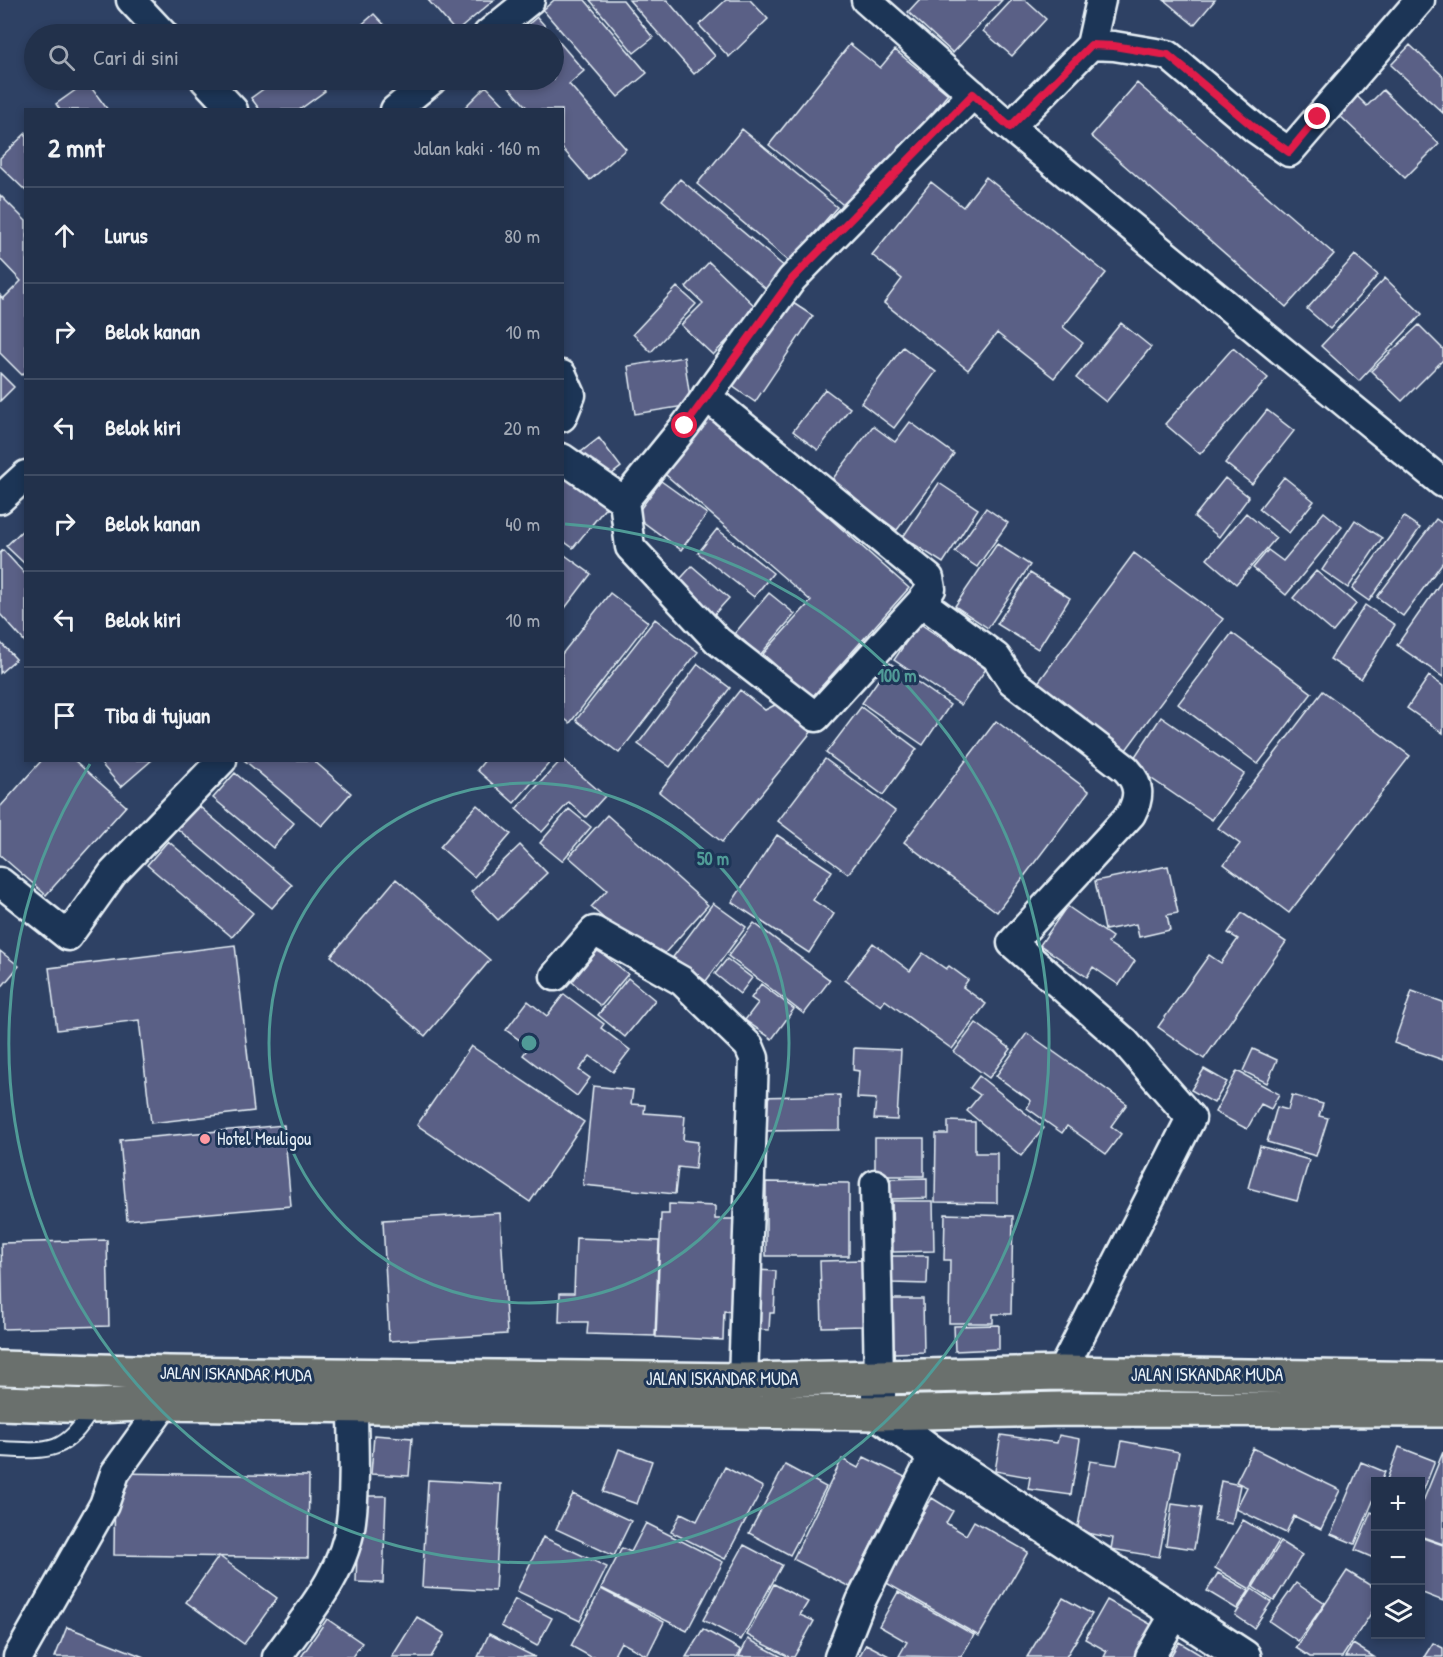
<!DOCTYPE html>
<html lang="id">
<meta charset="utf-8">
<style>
body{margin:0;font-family:"Patrick Hand",sans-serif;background:#2e3d55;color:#f1f3f6}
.controls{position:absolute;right:18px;bottom:18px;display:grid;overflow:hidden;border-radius:0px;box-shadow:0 3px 9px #0003}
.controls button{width:54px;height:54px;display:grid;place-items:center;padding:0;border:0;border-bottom:2px solid #3f4c63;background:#22314b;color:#f1f3f6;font:30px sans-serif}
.stop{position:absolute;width:18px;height:18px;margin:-14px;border:4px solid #e11d48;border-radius:50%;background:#fff}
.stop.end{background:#e11d48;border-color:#fff;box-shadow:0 2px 6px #0008}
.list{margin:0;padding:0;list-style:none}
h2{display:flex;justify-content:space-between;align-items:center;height:78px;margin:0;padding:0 24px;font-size:26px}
h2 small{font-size:20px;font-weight:400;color:#a2a9b5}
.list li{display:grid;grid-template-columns:39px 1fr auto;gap:18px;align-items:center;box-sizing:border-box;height:96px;padding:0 24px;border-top:2px solid #3f4c63}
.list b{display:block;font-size:22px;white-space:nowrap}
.list em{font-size:20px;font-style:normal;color:#a2a9b5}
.icon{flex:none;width:33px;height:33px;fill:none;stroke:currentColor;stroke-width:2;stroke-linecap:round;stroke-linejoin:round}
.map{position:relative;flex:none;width:1443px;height:1657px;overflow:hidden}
.search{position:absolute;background:#22314b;box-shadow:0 3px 9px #0003;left:24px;top:24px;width:540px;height:66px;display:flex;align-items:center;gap:15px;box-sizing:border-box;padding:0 21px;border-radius:33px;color:#a2a9b5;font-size:22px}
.panel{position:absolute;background:#22314b;box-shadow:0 3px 9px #0003;left:24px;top:108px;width:540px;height:654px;border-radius:0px}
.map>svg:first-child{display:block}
.building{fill:#5a6186;stroke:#e8f1f8;stroke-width:1.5}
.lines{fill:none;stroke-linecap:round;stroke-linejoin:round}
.lane-casing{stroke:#e8f1f8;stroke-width:18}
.street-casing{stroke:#e8f1f8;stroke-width:33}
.secondary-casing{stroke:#e8f1f8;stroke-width:38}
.highway-casing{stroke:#e8f1f8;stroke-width:38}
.lane{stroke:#1d3557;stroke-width:14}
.street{stroke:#1d3557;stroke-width:28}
.secondary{stroke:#1d3557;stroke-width:33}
.highway{stroke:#6b706d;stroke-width:33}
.route{stroke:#e11d48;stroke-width:8}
.ring{fill:none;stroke:#509b97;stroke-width:3}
.poi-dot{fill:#ff9aa2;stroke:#1d3557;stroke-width:2}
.labels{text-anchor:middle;stroke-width:6;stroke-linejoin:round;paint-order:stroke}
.poi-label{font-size:18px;fill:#e8f1f8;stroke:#1d3557;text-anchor:start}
.street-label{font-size:18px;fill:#e8f1f8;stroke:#1d3557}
.centre{fill:#509b97;stroke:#1d3557;stroke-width:3}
.ring-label{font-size:18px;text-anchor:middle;font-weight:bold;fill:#509b97;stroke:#1d3557;stroke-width:6;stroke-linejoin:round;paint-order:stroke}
</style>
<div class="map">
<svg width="1443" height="1657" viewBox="0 0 1443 1657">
<rect width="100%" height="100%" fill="#2e4164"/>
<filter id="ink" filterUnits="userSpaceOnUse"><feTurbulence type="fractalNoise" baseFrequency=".0167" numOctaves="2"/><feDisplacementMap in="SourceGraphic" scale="12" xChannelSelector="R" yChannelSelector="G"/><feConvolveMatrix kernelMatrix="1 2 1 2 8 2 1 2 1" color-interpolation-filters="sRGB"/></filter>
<g filter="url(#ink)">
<path class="building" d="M428,0h66l-38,32z
M554,0h31l62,73 -29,24 -75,-87z
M590,0h33l30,38 -19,15z
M629,0h38l48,56 -21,18z
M726,0h24l18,19 -39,38 -30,-32z
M919,0h83l-49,53 -45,-41z
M1012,0h13l21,19 -34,37 -29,-25z
M1164,0h51l-21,25z
M374,14l19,20h-42z
M537,17l15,17h-35z
M554,36l30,35 -15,13 57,65 -36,31 -28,-32v-38h-33l-26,-30h51z
M850,44l30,24 15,-18 53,44 -96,118 -83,-67z
M1410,45l33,31v37l-52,-48z
M276,80h40l9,11 -26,19h-39l-9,-12z
M87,82l21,28h-48l-4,-6z
M1137,83l197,171 -48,53 -195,-171z
M486,86l23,24h-47z
M1383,90l56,54 -34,34 -69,-66 18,-19 13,13z
M742,129l95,78 -47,55 -93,-78z
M26,133v58l-26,-25v-8z
M986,177l120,96 -43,54 20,16 -29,35 -57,-45 -29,37 -84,-67 18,-24 -30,-24 59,-73 32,25z
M680,179l106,89 -19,22 -105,-90z
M0,195l26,26v150l-4,4 -22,-22v-58l3,4 18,-18 -21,-22z
M1355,255l23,20 -48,54 -23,-20z
M709,262l49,47 -45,46 -32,-30 22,-22 -17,-16z
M1385,278l37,36 -63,67 -38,-35z
M677,287l19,17 -45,48 -18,-18z
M790,301l23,15 -58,86 -23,-16z
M1121,323l30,24 -45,55 -30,-24z
M1419,325l24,24v11l-41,41 -31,-30z
M903,347l33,25 -42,56 -33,-25z
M1233,348l35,30 -68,76 -35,-30z
M684,357l7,48 -56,9 -7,-48z
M0,373l14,14 -14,14z
M825,389l25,19 -32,42 -25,-19z
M1267,410l27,21 -42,53 -27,-21z
M709,412l200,176 -97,109 -49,-43 48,-53 -152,-132z
M910,422l44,32 -57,76 -66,-49 42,-55 22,16z
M599,438l22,29 -18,14 -22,-29z
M562,471l45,35 -34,42 -11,-8z
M1284,477l30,24 -25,32 -30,-24z
M1225,478l24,19 -30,40 -25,-20z
M661,481l46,33 -26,36 -46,-34z
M939,483l39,26 -35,54 -40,-26z
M986,508l22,15 -31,44 -22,-15z
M1324,512l18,15 -56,68 -33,-27 15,-18 15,11z
M1246,513l30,25 -40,46 -29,-25z
M1404,517l16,11 -51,73 -17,-12z
M1436,519l7,5v38l-40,54 -26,-19z
M1355,520l27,18 -34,50 -26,-18z
M26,527v38l-20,-19z
M717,529l56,44 -19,24 -56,-44z
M997,544l33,21 -42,63 -33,-22z
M3,550l23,25v68l-26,-29v-61z
M562,553l29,21 -29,38z
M1134,553l89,66 -97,131 -89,-66z
M692,566l37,32 -19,21 -37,-32z
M1316,571l40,33 -23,28 -40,-34z
M1030,573l40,25 -32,51 -41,-25z
M1443,579v98l-46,-32z
M610,593l38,29 -78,101 -8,-6v-63z
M769,593l26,21 -35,41 -25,-22z
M1365,605l30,20 -34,54 -31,-20z
M655,619l43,33 -79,101 -43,-33z
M919,623l67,46 -25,36 -67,-45z
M1232,633l80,60 -54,71 -80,-60z
M0,642l16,17 -16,14z
M890,663l60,42 -27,40 -61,-42z
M698,664l32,24 -60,79 -32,-23z
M1429,676l14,10v47l-36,-25z
M740,690l25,20 12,-6 35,27 -90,111 -63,-50z
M1323,691l87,65 -121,157 -65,-49 16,-20 -22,-16z
M861,707l56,42 -34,46 -57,-42z
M1161,717l83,57 -32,46 -82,-56z
M996,721l93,70 -92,121 -93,-70z
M562,759l43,37 -19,21 -17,-15 -27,30 -26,-23z
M825,759l70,52 -47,63 -70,-53z
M42,760h32l52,46 -80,89 -46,-40v-48z
M98,760h54l-31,27z
M244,760h69l38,33 -29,33z
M485,760h67l-38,43 -37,-33z
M235,773l59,50 -21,25 -60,-50z
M194,802l98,83 -20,23 -98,-82z
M477,805l34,29 -37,43 -34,-30z
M569,809l22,18 -29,34 -22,-18z
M607,815l101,90 -53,59 -64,-57 16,-17 -38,-33z
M777,835l55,36 -19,29 21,14 -25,39 -77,-51z
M168,841l85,72 -21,24 -85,-72z
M520,845l27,28 -49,47 -27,-28z
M1168,866l10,47 -11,2 3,15 -31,7 -3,-13 -31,6 -10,-49z
M396,879l94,81 -65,76 -94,-80z
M713,903l33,24 -40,54 -33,-24z
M1067,906l45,31 -4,6 27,18 -16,24 -26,-18 -6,10 -47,-32z
M1242,913l44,29 -82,117 -46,-32 51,-72 12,8 17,-24 -10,-6z
M754,923l76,57 -26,34 -76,-58z
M873,943l37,28 13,-18 23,16 3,-3 19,14 -5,7 23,17 -34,45 -67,-49 -4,6 -36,-26z
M235,945l19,166 -103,12 -12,-103 -82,10 -8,-62z
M598,950l30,24 -27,32 -29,-24z
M0,951l19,15 -19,23z
M727,959l25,19 -12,16 -25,-20z
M628,978l27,22 -30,37 -27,-22z
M761,984l33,25 -22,30 -27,-19 13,-17 -7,-5z
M1412,991l31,11v58l-49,-17z
M564,994l40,30 -3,4 29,22 -17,22 -23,-16 -11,14 11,8 -13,18 -54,-41 6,-8 -23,-17 22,-29 19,15z
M976,1023l35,26 -22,29 -35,-26z
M1027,1033l100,71 -16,22 10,8 -15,20 -39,-28 -5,7 -35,-25 4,-7 -35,-25z
M471,1046l113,76 -54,80 -113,-77z
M854,1048l47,2 -4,70 -23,-1 2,-20 -19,-1 2,-27 -6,-1z
M1253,1049l24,11 -10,23 -24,-12z
M1204,1069l23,13 -13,21 -23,-13z
M1237,1071l42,23 -8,15 -10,-5 -14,25 -32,-17z
M979,1076l65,52 -23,28 -54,-45 13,-16 -10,-7z
M593,1086l40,4 -2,14 14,1 -1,8 41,3 -2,24 15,2 -3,27 -17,-2 -3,27 -92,-9z
M840,1095v35l-79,1v-34z
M1292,1095l31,9 -4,12 9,2 -12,38 -49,-14 10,-35 11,3z
M948,1121l27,1v31h22v50l-62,-1 1,-68h12z
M284,1125l7,81 -164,14 -7,-80z
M875,1138h49v38h-49z
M1260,1146l49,14 -12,41 -49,-13z
M927,1178v20l-38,1 -1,-20z
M766,1182l83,1v73h-83z
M892,1201h41l1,50 -41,1z
M669,1204l46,2v13h22l-3,93 -10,-1 -1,29 -67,-3 5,-123h8z
M500,1213l7,121 -118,7 -6,-121z
M945,1214l68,2 -2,98h-18v9h-44l1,-63h-6z
M576,1238l83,3 -4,95 -68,-2 1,-12h-29l1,-29h14z
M107,1240l2,86 -106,3 -2,-86z
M892,1256h36l-1,28 -35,-1z
M862,1260l2,66 -42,1 -2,-66z
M755,1270l21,1 -2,42h-4l-1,17 -18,-1z
M893,1299h30l1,53 -30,1z
M999,1325v24l-44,2 -1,-25z
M374,1435l38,3 -3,38 -38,-2z
M1001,1435l56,8 2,-8 21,4 -9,56 -43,-6 2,-12 -35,-6z
M1122,1441l57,11 -20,105 -48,-8 2,-11 -36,-7 13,-70 27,4z
M1399,1447l36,14 -15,38v-17h-34z
M1253,1448l87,42 -19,39 -27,-13 -8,17 -50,-24 11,-22 -11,-5z
M619,1449l33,12 -15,43 -34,-12z
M1443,1452v92l-23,-8v-27z
M864,1457l41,20 -55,110 -57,-28 49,-100 16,9z
M1361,1462l24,10 -4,10h-5v12l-21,50 -24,-10z
M785,1465l41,22 -36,68 -41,-22z
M725,1467l38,20 -38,72 -54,-27 10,-19 16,8z
M115,1473l194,3 -1,82 -194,-3z
M428,1480l73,4 -6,107 -73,-4z
M1221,1481l19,4 -8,39 -18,-4z
M573,1494l58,27 -17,35 -58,-27z
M359,1496h27l-3,87 -27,-1z
M932,1498l21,13 -7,12 20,12 8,-14 54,31 -49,84 -96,-55z
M1172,1504l29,4 -7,41 -28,-4z
M1371,1512l5,2v45l-21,-9z
M1243,1520l36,21 -29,48 -35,-21z
M646,1523l77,39 -36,69 -86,-43 21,-40 9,4z
M543,1537l64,30 -27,54 -63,-30z
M1420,1537l23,8v56l-23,-9z
M1281,1542l21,13 -28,46 -21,-14z
M744,1545l38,20 -41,75 -38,-20z
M219,1556l58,42 -33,46 -58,-42z
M1347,1571l29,18v17l-34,51h-32l-14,-9z
M1218,1573l31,18 -12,18 -30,-18z
M1296,1583l29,20 -27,38 -29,-20z
M774,1584l34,18 -8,13 14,6 -20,36h-5l-42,-22z
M601,1589l63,33 -17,34 -26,-14 -8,15h-22l-20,-11z
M1252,1589l19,13 -17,26 -19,-13z
M898,1592l76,43 -13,22 -62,-1 8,-14 -28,-16z
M1063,1598l29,16 -26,43h-39z
M515,1599l37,19 -15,28 -36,-20z
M1107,1600l45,25 -18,32h-30l3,-6 -22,-12z
M417,1617l28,17 -14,23h-39z
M327,1619l35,24 -10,14h-51z
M67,1627l77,30h-89z
M703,1629l38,21 -4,7h-51z
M489,1634l46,23h-57z
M748,1639l34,18h-43z
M1179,1642l25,15h-34z
M1433,1643l10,5v9h-19z
M866,1644l25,13h-32z
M1353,1644l21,13h-29z"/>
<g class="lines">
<g class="lane-casing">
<path id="lane" d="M0,1449c52,3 65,4 93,-41"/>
</g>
<g class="street-casing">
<path id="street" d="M131,0l32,34
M866,0l144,127 433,356
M488,34l42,-34
M1091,45l23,1 54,9 88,74 33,23 131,-152
M205,80l28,30
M395,110l37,-30
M1010,127l81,-82 10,-45
M562,375l9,20 -9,22
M706,396l223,182 2,11 -10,13 -105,115 -98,-76 -88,-94 -6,-46 61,-75 107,-147 181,-185
M562,458l62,43
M0,499l26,-24
M921,602l75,55 16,24 114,88c14,15 14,28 5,45l-119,129 113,99 66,76 -130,255
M0,882l68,54 45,-63 109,-113
M555,976l39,-45 88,50 67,65 5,12 -11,322
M875,1184l4,194
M18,1657l86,-152 11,-32 50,-70
M277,1657c29,-41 68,-84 74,-136 5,-38 2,-78 2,-116
M839,1657l22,-56 73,-147
M1150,1657l25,-43"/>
</g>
<g class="secondary-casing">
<path id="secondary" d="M879,1378l-1,35 56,41 310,203"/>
</g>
<g class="highway-casing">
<path id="highway" d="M0,1368l169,5 574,7 318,-7 382,6
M0,1403l94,3 71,-3 713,10 185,-4 380,1"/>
</g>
<use href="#lane" class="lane"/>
<use href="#street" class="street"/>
<use href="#secondary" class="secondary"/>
<use href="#highway" class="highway"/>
</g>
</g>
<g class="lines" filter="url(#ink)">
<path class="route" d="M685,426l107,-147 181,-185 37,33 81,-82 23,1 54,9 88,74 33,23 29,-35"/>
</g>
<g class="ring">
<circle cx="529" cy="1043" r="260"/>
<path d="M565 524A520 520 0 1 1 90 764"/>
</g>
<circle class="poi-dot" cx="205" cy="1139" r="6"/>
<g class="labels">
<g class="poi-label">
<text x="217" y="1145">Hotel Meuligou</text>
</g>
<g class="street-label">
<text transform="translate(236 1374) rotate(1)" y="6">JALAN ISKANDAR MUDA</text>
<text x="1207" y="1381">JALAN ISKANDAR MUDA</text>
<text x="722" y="1385">JALAN ISKANDAR MUDA</text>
</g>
</g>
<circle cx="529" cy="1043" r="9" class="centre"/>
<g class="ring-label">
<text x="897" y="682">100 m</text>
<text x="713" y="865">50 m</text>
</g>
</svg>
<div class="controls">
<button>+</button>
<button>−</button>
<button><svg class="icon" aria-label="layers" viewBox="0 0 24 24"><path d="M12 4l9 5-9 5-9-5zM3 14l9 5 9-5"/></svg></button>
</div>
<div class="stop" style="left:685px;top:426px"></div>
<div class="stop end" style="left:1318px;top:117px"></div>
<div class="search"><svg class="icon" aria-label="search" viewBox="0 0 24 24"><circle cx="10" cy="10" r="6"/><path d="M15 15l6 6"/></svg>Cari di sini</div>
<section class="panel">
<h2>2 mnt<small>Jalan kaki · 160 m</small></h2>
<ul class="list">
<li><svg class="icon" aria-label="ahead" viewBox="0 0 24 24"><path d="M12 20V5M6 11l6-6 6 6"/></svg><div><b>Lurus</b></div><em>80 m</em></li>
<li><svg class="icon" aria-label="right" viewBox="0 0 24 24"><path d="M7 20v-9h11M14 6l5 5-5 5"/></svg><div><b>Belok kanan</b></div><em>10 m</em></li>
<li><svg class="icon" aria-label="left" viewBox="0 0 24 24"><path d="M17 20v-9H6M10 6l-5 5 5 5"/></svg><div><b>Belok kiri</b></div><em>20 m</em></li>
<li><svg class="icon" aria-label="right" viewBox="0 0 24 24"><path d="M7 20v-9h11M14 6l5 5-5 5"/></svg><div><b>Belok kanan</b></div><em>40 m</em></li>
<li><svg class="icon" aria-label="left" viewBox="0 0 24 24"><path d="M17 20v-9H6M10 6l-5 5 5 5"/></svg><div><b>Belok kiri</b></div><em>10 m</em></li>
<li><svg class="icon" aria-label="arrive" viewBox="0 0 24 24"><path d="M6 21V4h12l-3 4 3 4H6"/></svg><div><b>Tiba di tujuan</b></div></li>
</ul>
</section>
</div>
